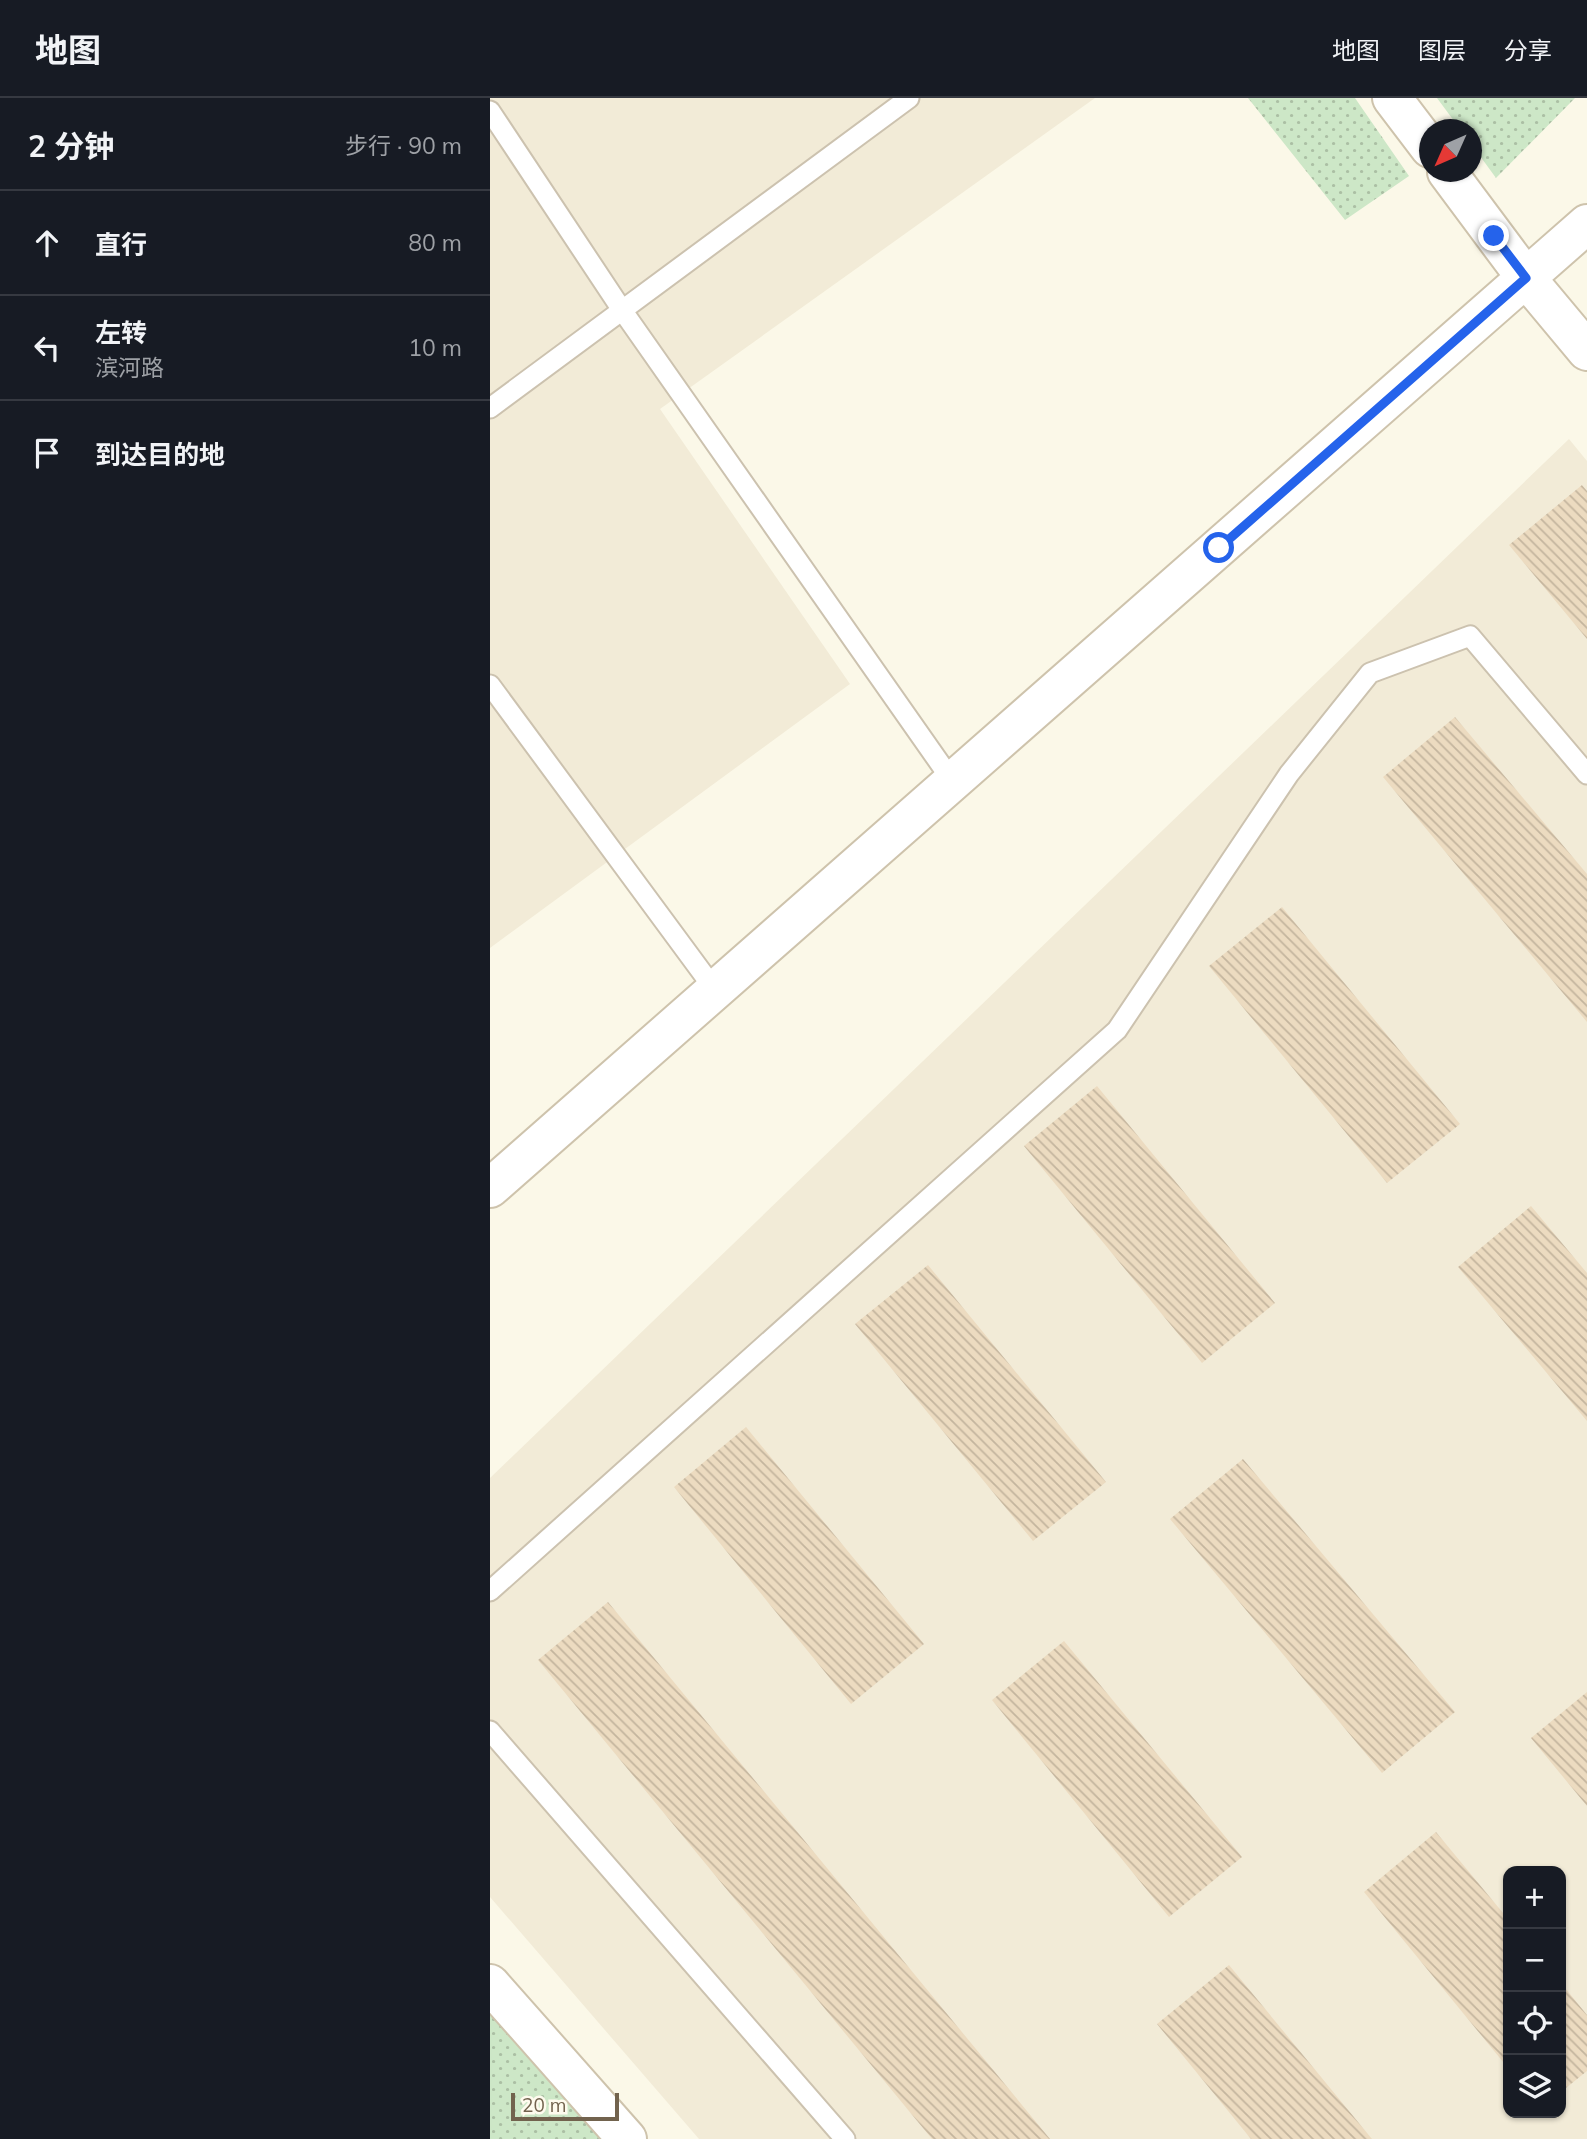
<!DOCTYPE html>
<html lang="zh">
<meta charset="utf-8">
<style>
body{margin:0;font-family:Mulish,"Noto Sans SC",sans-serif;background:#242831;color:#f1f3f6}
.controls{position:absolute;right:21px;bottom:21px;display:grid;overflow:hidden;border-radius:14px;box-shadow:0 2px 5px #0004}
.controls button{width:63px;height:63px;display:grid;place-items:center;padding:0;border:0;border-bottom:2px solid #363941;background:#171b24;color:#f1f3f6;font:35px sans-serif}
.compass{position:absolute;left:929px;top:21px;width:63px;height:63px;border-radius:50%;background:#171b24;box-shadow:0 2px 5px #0004;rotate:225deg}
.scale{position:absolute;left:21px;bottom:18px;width:108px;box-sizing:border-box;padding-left:7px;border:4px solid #72634e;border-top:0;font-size:19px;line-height:24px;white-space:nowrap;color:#72634e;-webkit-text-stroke:5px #fefbee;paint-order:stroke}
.stop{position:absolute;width:21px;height:21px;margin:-16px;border:5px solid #2563eb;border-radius:50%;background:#fff}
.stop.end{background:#2563eb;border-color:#fff;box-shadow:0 2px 7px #0008}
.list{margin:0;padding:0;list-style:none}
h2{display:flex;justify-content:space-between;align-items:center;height:91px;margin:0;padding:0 28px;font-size:30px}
h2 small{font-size:23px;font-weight:400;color:#9ea1a6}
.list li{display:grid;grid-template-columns:46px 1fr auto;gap:21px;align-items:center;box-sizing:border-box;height:105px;padding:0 28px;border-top:2px solid #363941}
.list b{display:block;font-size:26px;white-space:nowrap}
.list p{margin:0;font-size:23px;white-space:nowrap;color:#9ea1a6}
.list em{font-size:23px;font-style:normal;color:#9ea1a6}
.icon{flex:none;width:38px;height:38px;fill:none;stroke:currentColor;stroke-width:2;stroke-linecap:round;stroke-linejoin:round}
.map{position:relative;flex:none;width:1097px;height:2041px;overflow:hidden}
header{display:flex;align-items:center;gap:42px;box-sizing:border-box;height:98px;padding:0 35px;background:#171b24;border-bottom:2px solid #363941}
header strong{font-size:33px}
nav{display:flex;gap:38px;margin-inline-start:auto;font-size:24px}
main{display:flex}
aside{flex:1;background:#171b24}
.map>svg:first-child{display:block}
.residential{fill:#f2ebd7;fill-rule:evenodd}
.green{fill:url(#green-dots)}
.building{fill:url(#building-back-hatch)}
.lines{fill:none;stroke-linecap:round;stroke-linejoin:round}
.lane-casing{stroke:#ccc2af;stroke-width:23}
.secondary-casing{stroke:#cec3ac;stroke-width:42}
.lane{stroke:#fff;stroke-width:19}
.secondary{stroke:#fff;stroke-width:38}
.route{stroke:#2563eb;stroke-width:9}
</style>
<header>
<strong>地图</strong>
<nav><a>地图</a><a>图层</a><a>分享</a></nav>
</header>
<main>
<aside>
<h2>2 分钟<small>步行 · 90 m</small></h2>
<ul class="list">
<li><svg class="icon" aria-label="ahead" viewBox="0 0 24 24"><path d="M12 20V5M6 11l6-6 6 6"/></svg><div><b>直行</b></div><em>80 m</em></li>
<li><svg class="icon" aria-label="left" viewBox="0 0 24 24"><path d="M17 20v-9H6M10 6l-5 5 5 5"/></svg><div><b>左转</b><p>滨河路</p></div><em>10 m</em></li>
<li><svg class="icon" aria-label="arrive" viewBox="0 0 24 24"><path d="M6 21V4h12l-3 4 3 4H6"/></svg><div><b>到达目的地</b></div></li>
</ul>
</aside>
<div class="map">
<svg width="1097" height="2041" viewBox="0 0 1097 2041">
<defs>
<pattern id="green-dots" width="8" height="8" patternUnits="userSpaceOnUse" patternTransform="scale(1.75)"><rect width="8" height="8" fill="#cde7c7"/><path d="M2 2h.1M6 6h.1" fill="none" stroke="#abbfa4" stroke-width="1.8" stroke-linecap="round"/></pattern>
<pattern id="building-back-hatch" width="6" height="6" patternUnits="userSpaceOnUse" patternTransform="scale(1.75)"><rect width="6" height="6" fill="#ecdbc0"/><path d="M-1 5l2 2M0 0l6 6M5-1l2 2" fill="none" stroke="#c4b59e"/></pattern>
</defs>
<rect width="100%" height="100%" fill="#fbf8e8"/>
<path class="residential" d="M0,0h605l-435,311 190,275 -360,264z
M1079,341l18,22v1678h-888l-209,-242v-419zM1018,1773h53v242h-53z"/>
<path class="green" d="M758,0h107l54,78 -64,44z
M947,0h138l-79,80 -24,-33v-15l-12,-1z
M0,1915l112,126h-112z"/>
<path class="building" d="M1092,387l5,6v148l-78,-94z
M965,619l132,157v148l-204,-245z
M792,809l178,217 -73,59 -178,-217z
M607,988l178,217 -73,60 -178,-217z
M1041,1108l56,67v148l-129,-154z
M438,1167l178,217 -73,59 -178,-217z
M256,1329l178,217 -73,60 -177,-217z
M753,1361l212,253 -73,61 -212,-254z
M118,1504l442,537h-118l-394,-479z
M574,1543l178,216 -73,60 -177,-217z
M1097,1594v114l-56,-68z
M946,1734l72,87v149l-144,-176z
M739,1867l143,174h-121l-94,-115z
M1071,1885l26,32v56l-26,21z"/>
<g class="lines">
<g class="lane-casing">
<path id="lane" d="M0,13l132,199 331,472
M0,310l419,-310
M0,587l225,305
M0,1493l627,-561 172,-256 81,-101 100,-37 117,138
M0,1633l355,408"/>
</g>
<g class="secondary-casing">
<path id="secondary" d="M902,0l38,50
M957,74l79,106 61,73
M0,1090l1097,-964
M0,1886l137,155"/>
</g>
<use href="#lane" class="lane"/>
<use href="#secondary" class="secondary"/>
</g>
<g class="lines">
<path class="route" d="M729,450l307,-270 -32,-42"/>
</g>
</svg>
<div class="controls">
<button>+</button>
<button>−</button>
<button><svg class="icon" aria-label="locate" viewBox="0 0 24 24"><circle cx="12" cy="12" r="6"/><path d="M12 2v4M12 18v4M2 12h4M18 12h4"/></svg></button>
<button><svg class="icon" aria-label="layers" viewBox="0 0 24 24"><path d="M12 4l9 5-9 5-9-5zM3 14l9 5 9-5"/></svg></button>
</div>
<svg class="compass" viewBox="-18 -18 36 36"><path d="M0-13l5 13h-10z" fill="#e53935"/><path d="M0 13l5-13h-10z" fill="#9ea1a6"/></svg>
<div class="scale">20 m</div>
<div class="stop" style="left:729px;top:450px"></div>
<div class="stop end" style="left:1004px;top:138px"></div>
</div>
</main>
